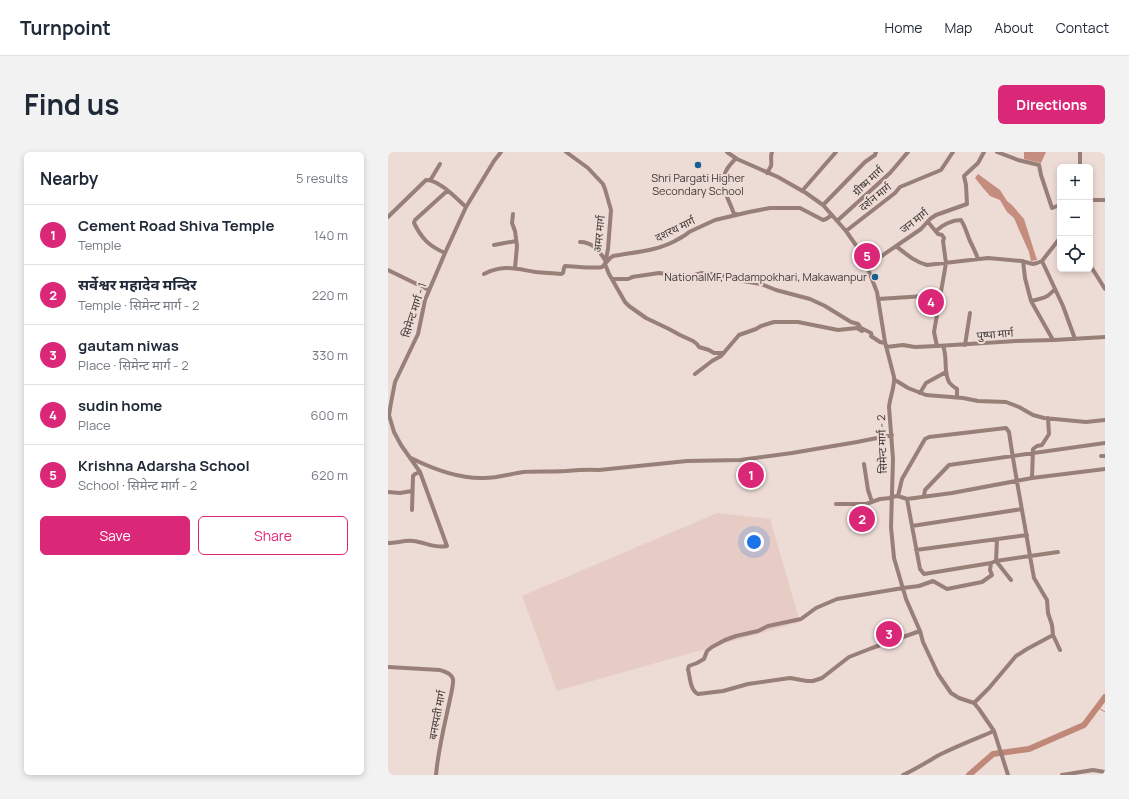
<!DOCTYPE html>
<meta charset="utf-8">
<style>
body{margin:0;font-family:Manrope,"Noto Sans Devanagari",sans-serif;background:#f2f2f3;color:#1f2937}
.controls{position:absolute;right:12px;top:12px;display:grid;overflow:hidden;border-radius:6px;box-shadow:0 2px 6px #0003}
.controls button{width:36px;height:36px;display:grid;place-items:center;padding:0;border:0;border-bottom:1px solid #e0e1e3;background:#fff;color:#1f2937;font:20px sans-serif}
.you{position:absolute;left:366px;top:390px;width:14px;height:14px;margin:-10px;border:3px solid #fff;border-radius:50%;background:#1a73e8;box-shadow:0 0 0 6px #1a73e833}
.badge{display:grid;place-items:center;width:26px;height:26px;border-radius:50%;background:#db2777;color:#fff;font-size:13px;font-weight:700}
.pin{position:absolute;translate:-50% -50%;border:2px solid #fff;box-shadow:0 1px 4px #0006}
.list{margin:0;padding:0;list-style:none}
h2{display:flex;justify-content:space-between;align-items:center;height:52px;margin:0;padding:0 16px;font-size:17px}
h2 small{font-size:13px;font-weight:400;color:#747a83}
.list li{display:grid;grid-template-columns:26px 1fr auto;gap:12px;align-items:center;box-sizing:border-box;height:60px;padding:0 16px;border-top:1px solid #e0e1e3}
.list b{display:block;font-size:15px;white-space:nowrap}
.list p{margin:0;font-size:13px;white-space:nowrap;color:#747a83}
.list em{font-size:13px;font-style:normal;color:#747a83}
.actions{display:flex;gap:8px;padding:12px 16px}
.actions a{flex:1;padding:9px 0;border:1px solid #db2777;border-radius:6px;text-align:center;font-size:14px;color:#db2777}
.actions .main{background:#db2777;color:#fff}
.icon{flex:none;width:22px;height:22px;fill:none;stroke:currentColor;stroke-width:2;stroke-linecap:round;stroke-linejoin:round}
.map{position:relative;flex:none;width:717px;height:623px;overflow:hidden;border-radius:6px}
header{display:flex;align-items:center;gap:24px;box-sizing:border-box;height:56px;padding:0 20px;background:#fff;border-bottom:1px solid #e0e1e3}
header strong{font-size:19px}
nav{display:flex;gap:22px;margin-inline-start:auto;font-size:14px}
.intro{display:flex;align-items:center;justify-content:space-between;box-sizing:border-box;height:96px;padding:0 24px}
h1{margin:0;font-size:28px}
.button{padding:10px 18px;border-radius:6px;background:#db2777;color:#fff;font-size:14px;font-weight:700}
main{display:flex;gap:24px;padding:0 24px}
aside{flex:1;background:#fff;border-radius:6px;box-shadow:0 2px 6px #0003}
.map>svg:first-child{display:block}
.built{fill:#e6ccc5}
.forest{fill:#c58d7e}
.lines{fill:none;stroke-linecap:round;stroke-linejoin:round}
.stream{stroke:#c08878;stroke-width:1}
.river{stroke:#c08878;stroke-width:6}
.minor{stroke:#987f78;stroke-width:4}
.poi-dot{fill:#175e92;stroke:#eddbd6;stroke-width:1.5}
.labels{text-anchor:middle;stroke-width:4;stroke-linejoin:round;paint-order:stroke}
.poi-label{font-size:11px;fill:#413a38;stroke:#eddbd6}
.street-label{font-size:11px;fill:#413a38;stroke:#eddbd6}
</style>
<header>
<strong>Turnpoint</strong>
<nav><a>Home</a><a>Map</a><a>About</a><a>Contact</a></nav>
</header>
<div class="intro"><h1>Find us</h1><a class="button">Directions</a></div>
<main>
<aside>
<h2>Nearby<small>5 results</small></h2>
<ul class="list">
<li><span class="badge">1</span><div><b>Cement Road Shiva Temple</b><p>Temple</p></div><em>140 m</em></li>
<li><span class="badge">2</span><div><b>सर्वेश्वर महादेव मन्दिर</b><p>Temple · सिमेन्ट मार्ग - 2</p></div><em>220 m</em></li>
<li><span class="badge">3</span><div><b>gautam niwas</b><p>Place · सिमेन्ट मार्ग - 2</p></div><em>330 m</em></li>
<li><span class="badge">4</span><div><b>sudin home</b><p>Place</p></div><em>600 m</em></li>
<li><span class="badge">5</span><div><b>Krishna Adarsha School</b><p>School · सिमेन्ट मार्ग - 2</p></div><em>620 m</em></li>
</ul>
<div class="actions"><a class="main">Save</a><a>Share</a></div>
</aside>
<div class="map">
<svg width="717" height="623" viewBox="0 0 717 623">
<rect width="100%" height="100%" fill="#eddbd6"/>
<path class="built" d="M329,361l53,6 30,103 -243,69 -35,-95z"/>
<path class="forest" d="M636,0h22l-5,11 -17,-4z
M590,22l22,16 7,11 5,4 12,14 13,41 -6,1 -2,-9 -9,-20 -6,-14 -7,-6 -7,-12 -10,-4 -7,-8 -8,-10z"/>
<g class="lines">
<path class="stream" d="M709,555l8,5"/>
<path class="river" d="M581,623l24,-21 36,-5 55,-24 21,-28"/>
<path class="minor" d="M178,0l22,16 15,16 2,5 6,21 -3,39 -3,15 4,10 16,28 4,4 17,12 23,11 11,6 13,6 4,3 2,3 10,3 5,3h10
M339,0l10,7 41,18 28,16 17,12 23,26 16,23 15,38 8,50 9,35c1,9 -4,20 -5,30l4,52 -2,68 3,31 12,41 14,32 3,11 15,32 13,19 8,5 15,5 5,6 15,22 14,44
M609,0l21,8 21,5 2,10 11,33 8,-3
M692,0v15
M379,21l4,-7c1,-5 -1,-9 1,-14
M43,27l9,-15
M414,39l34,-39
M702,48h15
M435,53l42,-43 10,-7 1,-3
M125,62l-1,9 3,8 2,15 -2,22
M348,62h-2c-4,-13 -16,-29 -8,-43 2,-5 7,-9 10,-13
M0,65l3,-3 35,-34c12,-1 31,19 40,27
M449,69l53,-48 18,-21
M540,70l10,12 4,1 2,3 -1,3 3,22 -12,69 3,14
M458,79l49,-38 5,-6 41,-17 12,-18
M548,79c6,-6 16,-11 25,-11 4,6 6,14 9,21 3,6 6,12 8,18
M192,90c12,0 19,8 25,18
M106,93l22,-4
M508,94c10,8 19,16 31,19l61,-7 33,3 12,3 4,-1 5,-2 18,-23
M57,101c-16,-7 -23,-14 -31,-30l1,-3 32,-29
M635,109l2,17 6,23 22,39
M654,109l21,45 12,33
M702,113l15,24
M479,114l54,-37 9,-10 6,-4 31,-11 -1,-19 -2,-9 14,-13 6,-11
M0,118l41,20
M96,122c20,-10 32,-5 52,-2 9,1 17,1 25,2l2,-1 1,-5 1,-2c8,0 31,3 37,1 3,-2 6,-8 11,-11 22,-4 43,-5 62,-15 5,-3 10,-5 14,-9l26,-12 34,-8 21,-4h30l23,12 3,-1 6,-4
M244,125l27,-4 28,4 15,-4h3l26,4 12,4 18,3 15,6 34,9 15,7 26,16 7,2 3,4 10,5 1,4
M225,127h15l5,-2
M490,147l47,-3
M643,149c12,-3 15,-2 24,-12
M483,184l9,6 5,1
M577,193l5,-32
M555,194c5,12 0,25 6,36 2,3 5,5 8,7v8
M498,195l17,-2 12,2 22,-1 79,-5 38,-1 51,-3
M307,222l17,-13 9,-5 18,-21 17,-6 5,-3 13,-4h24l40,8 19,-2 5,3
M507,228l13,8 18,7 37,3 15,3 28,1 13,5 14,8 11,3 42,4 19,-2
M532,241l6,-10 20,-11
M713,304h4
M23,306c22,11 48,21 73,20 13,0 26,-4 39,-6 14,-1 28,0 43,-1 11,-1 22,-2 33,-1l88,-9 53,-1 52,-7 65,-11 35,-7
M476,312l4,26 4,12
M644,326l1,-29 4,-3 5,-1 7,-11 -1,-16
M0,340l12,1 12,-2
M510,344l4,-17 23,-40 4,-2 77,-9 3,4c6,42 14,82 21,124l-34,5 -5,2 -67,11 -4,-5 -8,-43 110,-17
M536,344l1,-6 24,-25 156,-22
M503,345l7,-1 9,3 45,-6 80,-15 73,-9
M519,347l5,27
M448,352h30l14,-5 11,-1
M24,358l1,-34 2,-2 5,-2
M609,387l-1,22 15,19
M0,391c8,0 17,-3 25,-2 12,1 22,8 34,5l-27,-74 -19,-27 -7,-13 -5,-17 2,-12 4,-21 23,-48 7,-34 20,-47 21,-46 28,-46 7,-9
M528,398l111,-15
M670,400l-28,4 4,22 10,17 3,5 1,13 4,12 1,10 7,15
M532,479l-48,17 -23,9 -27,21 -9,3h-6l-17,-3 -42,6 -25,7 -25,3c-8,-4 -8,-17 -10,-25l1,-3 8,-3 7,-4 3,-8 5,-4 13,-7 11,-4 22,-5 10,-5 33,-7 15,-11 21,-9 66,-11 16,-2 14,-5 14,8 35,-7 10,-7 -2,-5 1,-7
M0,515l52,3c5,2 11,3 13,9 1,5 -3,19 -4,25 -5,23 -11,47 -13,71
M586,551l15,-15 27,-32 11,-7 26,-14
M515,623c13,-6 24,-13 36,-20 18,-9 36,-16 55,-24
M674,623l31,-5 12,2"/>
</g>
<g class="poi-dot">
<circle cx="310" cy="13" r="4"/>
<circle cx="487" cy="125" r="4"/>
</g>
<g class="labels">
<g class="poi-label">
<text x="310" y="30">Shri Pargati Higher<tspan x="310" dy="13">Secondary School</tspan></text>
<text x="479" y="129" text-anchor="end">NationalMF, Padampokhari, Makawanpur</text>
</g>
<g class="street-label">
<text transform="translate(480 29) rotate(-43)" y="4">ग्रीष्म मार्ग</text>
<text transform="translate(487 45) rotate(-39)" y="4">दर्शन मार्ग</text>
<text transform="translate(526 69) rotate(-38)" y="4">जन मार्ग</text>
<text transform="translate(287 77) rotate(-26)" y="4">दशरथ मार्ग</text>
<text transform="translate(211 82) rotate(-84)" y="4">अमर मार्ग</text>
<text transform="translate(26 158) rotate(-72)" y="4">सिमेन्ट मार्ग - 1</text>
<text transform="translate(607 182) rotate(-5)" y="4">पुष्पा मार्ग</text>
<text transform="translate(494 292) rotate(-92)" y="4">सिमेन्ट मार्ग - 2</text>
<text transform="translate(49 563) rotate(-79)" y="4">बनस्पती मार्ग</text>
</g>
</g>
</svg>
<div class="controls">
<button>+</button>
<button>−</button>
<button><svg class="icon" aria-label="locate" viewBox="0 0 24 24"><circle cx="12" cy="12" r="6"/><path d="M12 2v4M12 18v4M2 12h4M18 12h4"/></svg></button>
</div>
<div class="you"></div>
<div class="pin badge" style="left:363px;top:323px">1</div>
<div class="pin badge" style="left:474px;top:367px">2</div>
<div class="pin badge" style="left:501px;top:482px">3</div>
<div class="pin badge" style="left:543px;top:150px">4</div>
<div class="pin badge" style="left:479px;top:104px">5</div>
</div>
</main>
